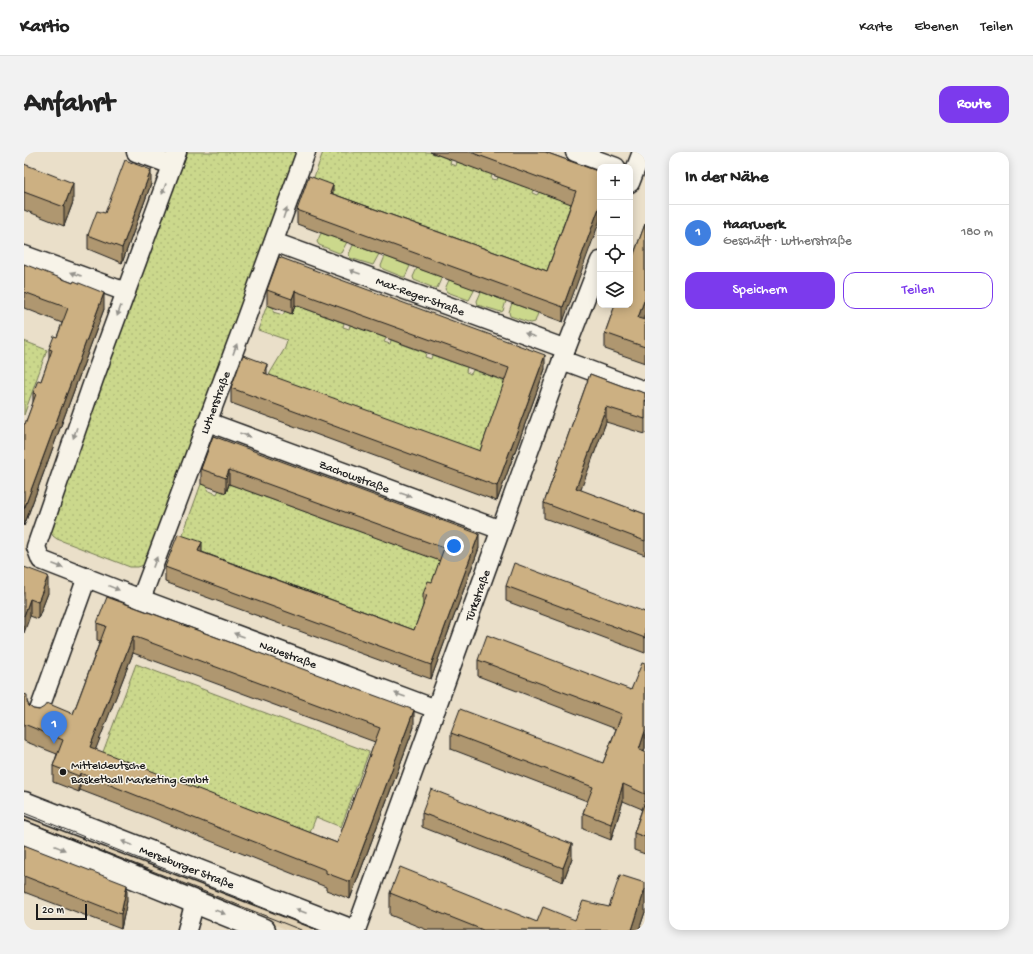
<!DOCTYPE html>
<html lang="de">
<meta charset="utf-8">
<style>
body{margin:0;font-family:"Gochi Hand",sans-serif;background:#f2f2f2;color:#222}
.controls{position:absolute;right:12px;top:12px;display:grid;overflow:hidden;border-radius:8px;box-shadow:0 2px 10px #0003}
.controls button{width:36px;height:36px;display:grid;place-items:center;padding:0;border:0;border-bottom:1px solid #e0e0e0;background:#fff;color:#222;font:20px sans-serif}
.scale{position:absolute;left:12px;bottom:10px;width:51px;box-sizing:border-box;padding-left:4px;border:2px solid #1c1c1c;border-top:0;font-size:11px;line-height:14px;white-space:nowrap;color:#1c1c1c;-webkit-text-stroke:3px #f7f3e8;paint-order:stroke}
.you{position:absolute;left:430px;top:394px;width:14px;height:14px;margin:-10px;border:3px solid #fff;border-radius:50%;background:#1a73e8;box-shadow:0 0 0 6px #1a73e833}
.badge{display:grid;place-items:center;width:26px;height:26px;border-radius:50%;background:#7c3aed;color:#fff;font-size:13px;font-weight:700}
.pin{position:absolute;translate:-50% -33px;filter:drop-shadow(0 1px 2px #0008)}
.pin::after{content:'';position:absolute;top:21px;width:14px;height:12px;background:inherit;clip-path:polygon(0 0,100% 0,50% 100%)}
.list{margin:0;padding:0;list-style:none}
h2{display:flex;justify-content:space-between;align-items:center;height:52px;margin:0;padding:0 16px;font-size:17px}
h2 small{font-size:13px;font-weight:400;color:#767676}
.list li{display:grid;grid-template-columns:26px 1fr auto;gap:12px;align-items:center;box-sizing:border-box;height:56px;padding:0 16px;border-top:1px solid #e0e0e0}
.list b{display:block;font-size:15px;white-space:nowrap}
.list p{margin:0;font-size:13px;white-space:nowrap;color:#767676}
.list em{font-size:13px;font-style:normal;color:#767676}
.actions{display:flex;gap:8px;padding:12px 16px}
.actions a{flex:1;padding:9px 0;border:1px solid #7c3aed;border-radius:12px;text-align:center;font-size:14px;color:#7c3aed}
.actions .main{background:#7c3aed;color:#fff}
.icon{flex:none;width:22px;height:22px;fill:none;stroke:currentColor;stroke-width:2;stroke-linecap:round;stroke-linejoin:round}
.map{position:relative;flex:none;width:621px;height:778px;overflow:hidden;border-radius:12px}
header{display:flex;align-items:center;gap:24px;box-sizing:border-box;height:56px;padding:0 20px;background:#fff;border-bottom:1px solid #e0e0e0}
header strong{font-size:19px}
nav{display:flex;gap:22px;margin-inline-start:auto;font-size:14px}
.intro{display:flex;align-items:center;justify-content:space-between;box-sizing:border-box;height:96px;padding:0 24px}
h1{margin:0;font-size:28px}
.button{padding:10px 18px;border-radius:12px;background:#7c3aed;color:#fff;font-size:14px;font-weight:700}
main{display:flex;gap:24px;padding:0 24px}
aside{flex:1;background:#fff;border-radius:12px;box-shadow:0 2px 10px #0003}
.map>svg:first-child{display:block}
.built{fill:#e1d1b4}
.grass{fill:#cbd88c;stroke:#747a54}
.park{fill:url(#park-dots);stroke:#747a54}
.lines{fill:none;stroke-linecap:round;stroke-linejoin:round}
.minor-casing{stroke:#1c1c1c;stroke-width:21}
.major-casing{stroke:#1c1c1c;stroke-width:25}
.minor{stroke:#f7f3e8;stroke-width:18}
.major{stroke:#f7f3e8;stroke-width:22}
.tram{stroke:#1c1c1c;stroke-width:1}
.wall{fill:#af9770;stroke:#1c1c1c;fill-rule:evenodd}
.shaded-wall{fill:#8f7b5b;stroke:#1c1c1c}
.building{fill:#ccb082;stroke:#1c1c1c;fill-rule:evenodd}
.oneway{fill:#94928c}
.poi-dot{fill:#1c1c1c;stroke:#f7f3e8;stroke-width:1.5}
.labels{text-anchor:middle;stroke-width:3;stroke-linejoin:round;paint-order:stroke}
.street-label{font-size:12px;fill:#1c1c1c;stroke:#f7f3e8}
.poi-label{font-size:12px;fill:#1c1c1c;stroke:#f7f3e8;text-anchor:start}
</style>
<header>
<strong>Kartio</strong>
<nav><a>Karte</a><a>Ebenen</a><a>Teilen</a></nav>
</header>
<div class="intro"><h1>Anfahrt</h1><a class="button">Route</a></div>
<main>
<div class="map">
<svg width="621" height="778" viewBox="0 0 621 778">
<defs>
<pattern id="park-dots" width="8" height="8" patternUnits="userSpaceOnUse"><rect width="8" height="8" fill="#cbd88c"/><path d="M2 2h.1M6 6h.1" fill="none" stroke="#aeb978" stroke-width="1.8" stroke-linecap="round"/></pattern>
</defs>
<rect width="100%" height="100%" fill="#eadfc9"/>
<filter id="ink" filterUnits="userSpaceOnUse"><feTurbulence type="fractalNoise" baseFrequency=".025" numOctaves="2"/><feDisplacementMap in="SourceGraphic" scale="8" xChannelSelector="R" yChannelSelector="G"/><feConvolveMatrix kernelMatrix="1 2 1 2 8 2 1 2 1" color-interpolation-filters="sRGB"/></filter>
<g filter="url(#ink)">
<path class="built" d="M0,657l306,121h-42l-264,-105z"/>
<path class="grass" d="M297,81l26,9 -6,11h-2l-20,-8 -2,-3z
M329,93l26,9 -6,11 -23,-7 -1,-4z
M361,104l25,10 -5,11h-2l-20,-8 -2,-3z
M393,116l25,9 -5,11h-3l-20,-8 -1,-3z
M425,128l26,9 -6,11 -22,-8 -2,-3z
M457,140l25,9 -3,10 -2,1 -23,-7 -1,-4z
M488,151l26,10 -3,9 -4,1 -21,-7 -1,-4z"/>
<path class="park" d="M158,0h117l-155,413 -6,2h-8l-73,-28 -4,-3 -3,-5z
M299,0h107l21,8 -1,4 6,2 1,-4 35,12 -1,5 6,1 1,-3 35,12 -1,4 5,2 2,-3 37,13 -29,81 -238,-95z
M243,153l7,3 -1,4 10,3 2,-4 7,3 3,-9 49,18 -1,4 6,2 1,-4 36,13 -2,4 6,2 1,-4 35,13 -1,4 6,2 1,-4 35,12 -1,5 5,2 2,-4 36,13 -29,82 -213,-87 18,-30 2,-8 -29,-10z
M0,189l23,9 -23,65z
M177,332l7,2 -1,4 10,4 2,-4 7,3 3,-9 215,78 -30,82 -236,-96z
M112,512l233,88 -28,75 -25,-10 -8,21 -208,-78z"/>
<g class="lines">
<g class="minor-casing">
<g id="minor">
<path d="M112,0l36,13"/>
<path id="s1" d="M153,0l-83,227 -58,168 5,13 100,39 295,110"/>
<path d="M551,0l41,15"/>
<path d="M606,31l12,-31"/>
<path id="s2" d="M250,90l292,107"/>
<path d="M0,103l102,37"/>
<path d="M538,208l83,31"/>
<path id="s3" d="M184,270l293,108"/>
<path id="s4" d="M117,447l100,-267 65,-180"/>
<path d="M13,564l50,-139"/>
<path d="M163,778l8,-28"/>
<path id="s5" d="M332,778l210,-581 34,-88"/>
</g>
</g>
<g class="major-casing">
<g id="major">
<path id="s6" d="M0,651l326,127"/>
<path d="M0,681l240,97"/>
</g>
</g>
<use href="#minor" class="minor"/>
<use href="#major" class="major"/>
<path class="tram" d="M0,661l295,117
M0,668l277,110"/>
</g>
<path class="wall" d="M406,0h115l55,20 -37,150 -266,-98v-14l36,-16 214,77 24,-67z
M0,12l49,38 -9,24 -40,-16z
M127,32l-29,79 -34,-14v-14l17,-22z
M621,72v90l-2,6h2v43l-40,-14v-16z
M255,105l266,112 -48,132 -266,-98v-15l249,63 25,-70 -210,-76 -3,9 -25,-9v-15z
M0,112l80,45 -80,217v-102h1l8,-21v-10l8,-12 8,-22v-10l8,-12 5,-14 -38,-15z
M566,222l35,13 20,6v41l-39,-12 -26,68 65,24v41l-101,-37v-15z
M189,284l266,112 -48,131 -266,-97v-15l37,-15 212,78 9,-24v-12l9,-12 8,-21 -211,-77 -3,9 -25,-9v-15z
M0,415l24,26 -10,26 -8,-3z
M482,434l139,26v41l-139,-52z
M73,471l317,104 -64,172 -24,-9v-3l-178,-71 -68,-26 -1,2 -26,-10v-16l4,-12 -33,-13v-47l5,12 4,3 40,5 27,-73 -3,-1zM109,501l242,89 -38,101 -242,-93z
M454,508l153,30 14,-26v84l-1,4h1v102l-11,-4v-17l8,-24 -19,-8 -12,39 -28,-11v-16l4,-12 -136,-52v-16l152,30 13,-34 -138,-53z
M398,661l150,45 -9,24 -141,-55z
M0,693l103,56 -6,28 -97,-37z
M366,741l147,29 38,-2 34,-13 36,5 -6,18h-212l-37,-15z"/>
<path class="shaded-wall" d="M127,18v14l-29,79v-15z
M49,31v19l-9,24v-19z
M309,33v14l-3,-6z
M576,53v15l-37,102v-15z
M271,139v14l-3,9v-15z
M80,141v16l-80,217v-17z
M621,146v16l-7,20v-16z
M521,203v14l-48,132v-15z
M243,212v14l-3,-5z
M582,255v15l-30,81v-15z
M205,318v14l-3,9v-15z
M455,382v14l-48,131v-14z
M178,390v15l-4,-6z
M24,424v17l-10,26v-17z
M6,447v17l-6,17v-17z
M109,484v17l-43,111v-17z
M390,558v17l-64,172v-17z
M621,579v17l-6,18v-16z
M56,621v17l-1,2v-16z
M599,632v17l-12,39v-16z
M548,692v14l-9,24v-14z
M103,733v16l-6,28v-15z
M621,737v23l-6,18h-7z"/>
<path class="building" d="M446,0h75l55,20v33l-37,102 -266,-97 12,-34 24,9 -3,8 217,78 29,-80z
M101,8l26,10 -29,78 -34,-13 9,-24 8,2z
M0,12l49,19 -9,24 -40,-15z
M621,72v74l-7,20 7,2v27l-40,-14 10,-28h15v-40z
M255,105l266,98 -48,131 -266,-98 12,-33 24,9 -3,9 216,78 29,-83 -214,-77 -3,8 -25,-9z
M0,112l49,19 1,-2 30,12 -80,216v-85h1l11,-30 -3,-1 5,-13 3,1 11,-31 -3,-1 5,-13 3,1 11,-29 -44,-16z
M566,222l35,13 20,6v26l-39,-12 -30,81 69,26v27l-101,-38z
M189,284l266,98 -48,131 -266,-98 13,-33 24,8 -4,9 216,79 13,-35 -4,-1 5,-13 4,1 12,-34 -215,-78 -3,8 -25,-9z
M490,411l131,49v26l-139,-52z
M0,415l24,9 -10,26 -8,-3 -6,17z
M83,445l307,113 -64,172 -24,-9v-3l-178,-70 -68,-27 -1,3 -26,-10 10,-26 -39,-16v-30l3,1v7l2,4 4,3 6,1 5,-3 3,-4 26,11 33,-88 -9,-3zM109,484l247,92 -43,115 -247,-96z
M463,483l144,55 11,-27 3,1v67l-6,19 6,2v42l-22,-10 -12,40 -28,-11 10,-26 -142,-54 9,-24 143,54 19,-49 -144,-54z
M407,637l141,55 -9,24 -141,-55z
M621,649v36l-11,-4z
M0,693l103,40 -6,29 -97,-38z
M376,715l137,55 6,-15 32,13 8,-19 26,6 11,-32 25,8v6l-13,41h-149l-93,-37z"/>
<defs><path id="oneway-solid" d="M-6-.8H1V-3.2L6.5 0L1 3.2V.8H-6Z"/></defs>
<g class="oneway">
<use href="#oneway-solid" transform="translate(140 37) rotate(110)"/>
<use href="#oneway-solid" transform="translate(261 61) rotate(-71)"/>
<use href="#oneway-solid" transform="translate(331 120) rotate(-160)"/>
<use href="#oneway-solid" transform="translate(52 122) rotate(-160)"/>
<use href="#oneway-solid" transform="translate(95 159) rotate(110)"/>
<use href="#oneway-solid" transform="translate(506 183) rotate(-160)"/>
<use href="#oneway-solid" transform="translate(211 197) rotate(-70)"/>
<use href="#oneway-solid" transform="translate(51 281) rotate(109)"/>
<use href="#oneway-solid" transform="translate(221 283) rotate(20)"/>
<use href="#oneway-solid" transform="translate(382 343) rotate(20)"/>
<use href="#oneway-solid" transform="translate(131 410) rotate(-69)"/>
<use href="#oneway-solid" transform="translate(34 414) rotate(21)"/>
<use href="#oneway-solid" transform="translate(90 436) rotate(22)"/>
<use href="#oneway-solid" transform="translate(215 483) rotate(-160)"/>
<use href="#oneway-solid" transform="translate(376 543) rotate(-160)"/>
<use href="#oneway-solid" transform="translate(103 691) rotate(-159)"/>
<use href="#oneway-solid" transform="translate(36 696) rotate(22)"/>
<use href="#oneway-solid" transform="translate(277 759) rotate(-159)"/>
<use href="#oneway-solid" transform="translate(196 760) rotate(22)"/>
</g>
</g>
<circle class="poi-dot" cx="39" cy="620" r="4"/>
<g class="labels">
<g class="street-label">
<text dy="4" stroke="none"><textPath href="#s2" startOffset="156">Max-Reger-Straße</textPath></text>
<text dy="4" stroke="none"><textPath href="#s4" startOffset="210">Lutherstraße</textPath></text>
<text dy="4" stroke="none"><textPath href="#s3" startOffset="156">Zachowstraße</textPath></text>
<text dy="4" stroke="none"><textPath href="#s5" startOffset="356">Türkstraße</textPath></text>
<text dy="4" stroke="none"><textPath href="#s1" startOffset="698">Nauestraße</textPath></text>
<text dy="4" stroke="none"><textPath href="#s6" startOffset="175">Merseburger Straße</textPath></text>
</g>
<g class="poi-label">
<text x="47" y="617">Mitteldeutsche<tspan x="47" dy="14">Basketball Marketing GmbH</tspan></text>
</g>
</g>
</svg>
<div class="controls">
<button>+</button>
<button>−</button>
<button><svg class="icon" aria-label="locate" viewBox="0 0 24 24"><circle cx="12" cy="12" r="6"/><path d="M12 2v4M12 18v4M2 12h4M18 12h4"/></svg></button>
<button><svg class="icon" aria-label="layers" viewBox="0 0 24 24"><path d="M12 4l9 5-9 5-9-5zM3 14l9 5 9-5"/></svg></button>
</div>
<div class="scale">20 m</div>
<div class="you"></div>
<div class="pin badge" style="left:30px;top:592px;background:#3f7fe0">1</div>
</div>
<aside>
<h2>In der Nähe<small></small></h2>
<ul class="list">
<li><span class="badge" style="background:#3f7fe0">1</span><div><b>Haarwerk</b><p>Geschäft · Lutherstraße</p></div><em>180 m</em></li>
</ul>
<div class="actions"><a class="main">Speichern</a><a>Teilen</a></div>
</aside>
</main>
